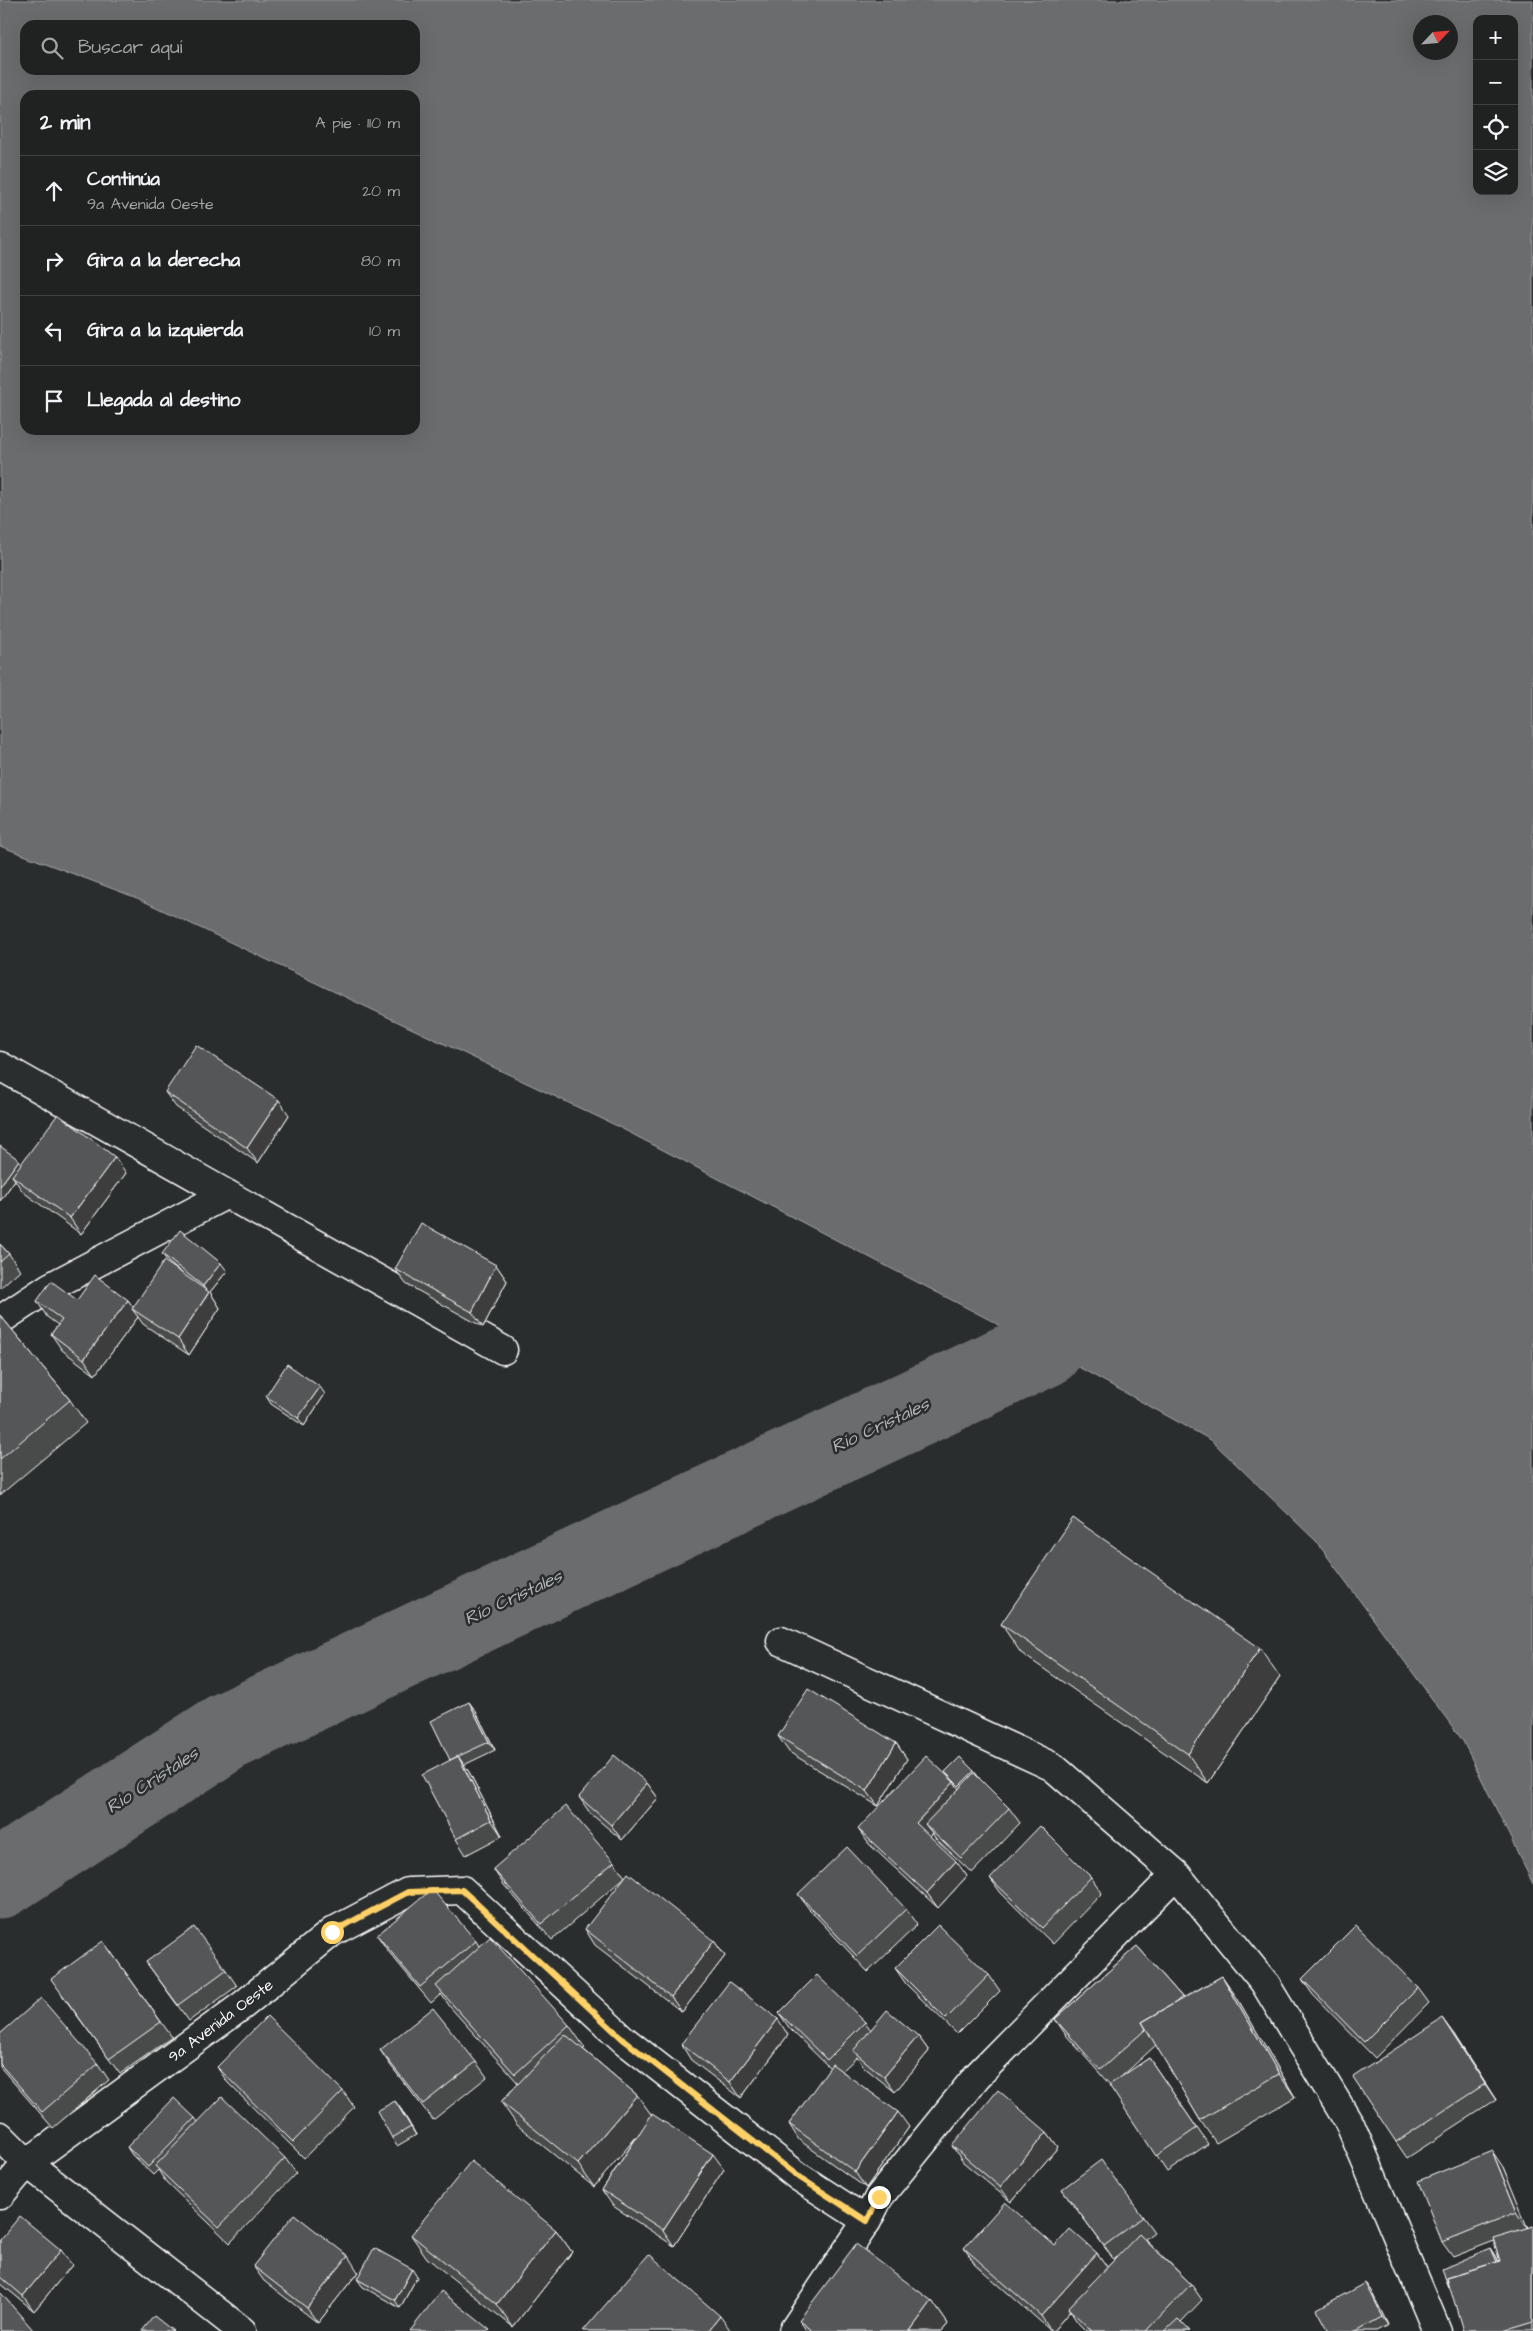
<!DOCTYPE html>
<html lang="es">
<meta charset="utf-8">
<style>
body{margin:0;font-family:"Architects Daughter",sans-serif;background:#282a2a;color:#f1f3f6}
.controls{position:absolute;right:15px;top:15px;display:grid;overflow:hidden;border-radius:10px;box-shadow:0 5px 20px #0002}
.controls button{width:45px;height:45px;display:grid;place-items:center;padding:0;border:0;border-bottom:1px solid #3d3f40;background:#202222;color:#f1f3f6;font:25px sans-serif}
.compass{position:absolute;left:1413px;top:15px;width:45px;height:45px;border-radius:50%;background:#202222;box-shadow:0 5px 20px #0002;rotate:64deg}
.stop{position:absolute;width:15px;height:15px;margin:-11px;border:4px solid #ffd166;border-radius:50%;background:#fff}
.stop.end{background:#ffd166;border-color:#fff;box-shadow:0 1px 5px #0008}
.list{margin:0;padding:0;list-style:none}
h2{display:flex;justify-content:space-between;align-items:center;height:65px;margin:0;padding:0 20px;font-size:21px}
h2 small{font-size:16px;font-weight:400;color:#a2a4a5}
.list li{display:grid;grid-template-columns:32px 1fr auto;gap:15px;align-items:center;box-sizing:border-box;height:70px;padding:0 20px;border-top:1px solid #3d3f40}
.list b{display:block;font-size:19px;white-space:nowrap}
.list p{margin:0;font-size:16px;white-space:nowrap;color:#a2a4a5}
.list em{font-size:16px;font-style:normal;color:#a2a4a5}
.icon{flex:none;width:28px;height:28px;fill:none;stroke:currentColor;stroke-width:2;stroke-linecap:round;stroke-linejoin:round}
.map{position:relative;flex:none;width:1533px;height:2331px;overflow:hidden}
.search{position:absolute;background:#202222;box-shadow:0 5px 20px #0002;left:20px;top:20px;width:400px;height:55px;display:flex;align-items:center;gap:12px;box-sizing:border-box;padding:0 18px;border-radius:15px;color:#a2a4a5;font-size:19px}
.panel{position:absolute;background:#202222;box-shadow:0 5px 20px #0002;left:20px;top:90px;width:400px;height:345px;border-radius:15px}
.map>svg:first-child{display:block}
.water{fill:#6a6c6d;stroke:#a6a7a7;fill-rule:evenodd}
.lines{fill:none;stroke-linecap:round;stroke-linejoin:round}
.river{stroke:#6a6c6d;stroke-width:79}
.street-casing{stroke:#fff;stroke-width:31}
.secondary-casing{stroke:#fff;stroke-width:31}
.street{stroke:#2a2d2e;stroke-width:28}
.secondary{stroke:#2a2d2e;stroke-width:28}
.wall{fill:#494b4c;stroke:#fff}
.shaded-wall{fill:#3c3d3e;stroke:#fff}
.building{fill:#555758;stroke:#fff}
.route{stroke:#ffd166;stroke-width:6}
.labels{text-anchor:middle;stroke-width:5;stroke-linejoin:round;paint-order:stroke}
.street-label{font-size:16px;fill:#fff;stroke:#2a2d2e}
.water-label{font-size:18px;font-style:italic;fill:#b4b6b6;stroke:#2a2d2e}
</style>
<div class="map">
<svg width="1533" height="2331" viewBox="0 0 1533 2331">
<rect width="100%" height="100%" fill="#2a2d2e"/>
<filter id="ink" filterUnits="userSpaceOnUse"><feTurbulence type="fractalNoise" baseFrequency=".02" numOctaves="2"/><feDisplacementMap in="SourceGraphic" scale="10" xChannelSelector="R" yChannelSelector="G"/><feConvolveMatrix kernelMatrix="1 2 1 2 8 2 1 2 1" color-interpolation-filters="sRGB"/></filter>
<g filter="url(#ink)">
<path class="water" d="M0,0h1533v1884l-70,-143 -147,-200 -105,-101 -167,-92 -431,-224 -476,-226 -137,-52zM1477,19h37v172h-37zM1420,22h30v30h-30zM25,25h390v45h-390zM25,95h390v335h-390z"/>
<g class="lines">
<path class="river" d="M0,1879l226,-147 818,-384"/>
<g class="street-casing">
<path id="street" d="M0,1066l503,284
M0,1320l50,-33 177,-93
M781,1641l272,126 123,107 88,108 86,142 87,207
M0,2195l27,-32 216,-158 89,-73 76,-40 54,-2 162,150 175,137 68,44
M793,2331l74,-110 12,-24 98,-121 199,-202"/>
</g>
<g class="secondary-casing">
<path id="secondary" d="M0,2136l27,27 215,168"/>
</g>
<use href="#street" class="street"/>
<use href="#secondary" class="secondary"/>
</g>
<path class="wall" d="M165,1092l124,23 -31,48 -82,-56z
M19,1160l3,4 104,9 -45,61 -58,-42 -8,-12 -15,21z
M0,1244l9,10 11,16 -20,18z
M162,1254l65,17 -17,21 10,16 -31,47 -46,-31 -5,-7 -43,58 -33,-25 -11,-16 7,-9 -11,-8 -10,-16 40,-1h51l5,7 50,-33 -15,-12z
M496,1265l11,16 -24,46 -77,-43 -11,-15z
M0,1315l70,85 16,23 -86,72z
M325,1394l-21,32 -33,-22 -5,-8z
M1001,1624l279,53 -72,106 -187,-130z
M475,1710l20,40 -31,15 5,7 33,64 -36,19 -10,-16 -6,-79z
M778,1736l118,7 11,16 -29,47 -89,-54z
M974,1771l6,8 29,29 11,15 -48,50 -36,-34 -4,-6 -2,3 37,40 -29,32 -69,-64 -11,-15 91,-52 -4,-5z
M647,1783l11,15 -36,42 -32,-27 -11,-16z
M614,1862l11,15 -73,63 -48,-55 -11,-16z
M1091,1877l11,16 -49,51 -52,-51 -11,-15z
M798,1894l108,15 11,16 -49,47 -59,-63z
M585,1929l129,12 11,15 -43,56 -87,-67z
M377,1935l99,6 3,5 90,79 16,23 -2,1 54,46 14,20 73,54 -50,77 -61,-40 -11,-16 37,-57 -45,54 -77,-62 -16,-23 17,-19 -67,-75 -10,-14 -10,9 -43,-52z
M103,1941l69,96 -52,37 -58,-79z
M1137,1946l46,52 39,-22 15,22 58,99 -79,46 -16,-23 -44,-75 -36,33 29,-20 59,86 -41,28 -57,-87 -44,-50 -11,-16z
M146,1962l80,8 11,16 -48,35z
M895,1968l94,7 11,16 -43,43 -51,-50z
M1302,1979l116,9 11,15 -54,55 -62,-63z
M779,2013l86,9 6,8 47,6 11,15 -34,41 -31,-25 -7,-10 -15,14 67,56 -43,61 -67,-48 -10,-16 41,-56 -40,-39z
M1453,2033l43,67 -89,58 -11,-16z
M0,2034l98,30 11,16 -56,48 -53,-61z
M788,2035l-47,63 -50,-38 -10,-16z
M380,2050l96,12 11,15 -54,43 -42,-54z
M217,2067l126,24 11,16 -50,51 -76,-75z
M401,2109l15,26 -19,11 -5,-8z
M195,2118l3,4 87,36 11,15 -66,70 -64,-61 -8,-12 -5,5 -21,-20 -5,-8z
M1047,2132l11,15 -47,55 -48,-40 -11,-16z
M1503,2167l24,61 6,-2v105h-70l28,-83 5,8 3,6 1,-1 -6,-20 -41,16 -11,-15z
M1062,2189l81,28 11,15 -9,7 46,45 11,16 -21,22 9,9h-104l-8,-8 -8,-12 -17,20h-2l-76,-67 -11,-16 91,-2 42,7 10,14 7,-7z
M556,2230l16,22 -59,75 -86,-69 -16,-23z
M0,2240l72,25 -38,46 -34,-28z
M253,2266l105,6 -40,51 -54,-42z
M417,2277l-17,31 -37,-21 -6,-8z
M1365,2283l6,8 17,34 -12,6h-47z
M932,2301l16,23 -6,7h-135l-8,-11z"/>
<path class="shaded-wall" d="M279,1100l10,15 -31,48 -11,-15z
M115,1157l11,16 -45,61 -11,-16z
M19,1160l6,8 -13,8 3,4 -15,21v-15z
M221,1263l6,8 -17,21 10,16 -31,47 -11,-16 30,-45 -5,-8z
M496,1265l11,16 -24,46 -11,-15z
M128,1300l8,11 -4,-2 6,8 -43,58 -11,-16z
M320,1387l5,7 -21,32 -6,-8z
M1260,1648l20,29 -72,106 -20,-29z
M469,1702l6,8 20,40 -6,-8z
M896,1743l11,16 -29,47 -11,-15z
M458,1756l11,16 33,64 -11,-16z
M954,1782l11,16 -40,26 7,9 -5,5 -11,-15z
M647,1783l11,15 -36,42 -11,-15z
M956,1861l11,15 -29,32 -11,-15z
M714,1941l11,15 -43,56 -11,-15z
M1222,1976l15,22 58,99 -16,-23z
M1442,2018l11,15 43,67 -11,-16z
M778,2019l10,16 -47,63 -11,-16z
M918,2036l11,15 -34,41 -11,-15z
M637,2095l16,22 -59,70 -16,-23z
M395,2101l6,8 15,26 -5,-8z
M898,2112l11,15 -43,61 -11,-16z
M1047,2132l11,15 -47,55 -11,-15z
M1492,2151l11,16 25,61 -11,-16z
M713,2154l11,15 -50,77 -11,-16z
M556,2230l16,22 -59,75 -16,-23z
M1491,2248l5,8 9,19 -6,-8z
M61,2250l11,15 -38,46 -11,-15z
M1097,2253l11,15 -40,40 2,3 -17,20h-2l-10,-15z
M348,2256l10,16 -40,51 -11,-15z
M412,2269l5,8 -17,31 -5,-8z
M1365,2283l6,8 17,34 -6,-8z
M932,2301l16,23 -6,7h-32z
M720,2316l11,15h-23z"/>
<path class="building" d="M196,1045l83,55 -32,48 -82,-56z
M58,1114l57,43 -45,61 -58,-42z
M0,1146l19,14 -19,26z
M421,1223l75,42 -24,47 -77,-43z
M180,1230l41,33 -18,23 -41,-32z
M0,1244l9,10 -9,8z
M164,1261l45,31 -31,47 -46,-30z
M95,1275l33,25 -44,59 -33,-25 11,-14 -25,-19 14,-20 26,19z
M0,1315l70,85 -70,59z
M287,1364l33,23 -22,31 -32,-22z
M1073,1518l187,130 -72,106 -187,-130z
M808,1689l88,54 -29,48 -89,-55z
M469,1702l20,40 -39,18 -19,-39z
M614,1755l33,28 -36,42 -32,-28z
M458,1756l33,64 -35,19 -34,-64z
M926,1756l28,26 -38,41 40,38 -29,32 -69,-64z
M960,1757l14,14 -15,15 -14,-14z
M974,1773l35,35 -48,50 -36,-34z
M566,1806l48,56 -73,62 -48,-55z
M1040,1826l51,51 -49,51 -52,-50z
M847,1847l59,62 -49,47 -59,-62z
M628,1873l86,68 -43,56 -86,-68z
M432,1889l44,52 -56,46 -43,-52z
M938,1925l51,50 -43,44 -51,-51z
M1356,1925l62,63 -54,54 -62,-63z
M194,1927l32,43 -48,35 -32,-43z
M490,1937l79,88 -54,49 -79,-88z
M103,1941l58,81 -52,37 -58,-80z
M1137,1946l45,51 -7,6 -33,19 4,7 -46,41 -45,-51z
M817,1975l48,47 -38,38 -48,-47z
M1222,1976l57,98 -79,46 -58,-98z
M729,1982l49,37 -48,63 -49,-38z
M41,1998l57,66 -56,48 -42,-48v-30z
M433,2008l43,54 -53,42 -43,-54z
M887,2010l31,26 -34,41 -31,-26z
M267,2016l76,75 -50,51 -76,-75z
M1442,2018l43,66 -89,58 -43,-65z
M565,2034l72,61 -59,69 -77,-62z
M1149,2058l48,70 -41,28 -47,-71z
M832,2064l66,48 -43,60 -66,-48z
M998,2090l49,42 -47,55 -48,-41z
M222,2097l63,61 -66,69 -64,-61z
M174,2098l21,20 -47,49 -21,-20z
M395,2101l16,26 -19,11 -15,-27z
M652,2114l61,40 -50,76 -61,-40z
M1492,2151l25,61 -75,30 -24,-61z
M1101,2160l42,57 -39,29 -42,-57z
M471,2161l85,69 -59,74 -86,-69z
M1005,2202l50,44 15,-17 27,24 -56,63 -77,-68z
M294,2214l54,42 -41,52 -54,-42z
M20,2216l41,34 -38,46 -23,-20v-36z
M1533,2226v96l-30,9h-40l-16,-54 53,-16 -7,-23z
M1139,2234l52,50 -45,47h-54l-24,-23z
M856,2244l76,57 -22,30h-97l-14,-11z
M374,2248l38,21 -17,31 -38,-21z
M1491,2248l6,14 -50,15 2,9 -7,-17z
M649,2254l71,62 -12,15h-125z
M1365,2283l17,34 -26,14h-27l-12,-22z
M441,2291l49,39 -1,1h-79z
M0,2292l34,39h-34z
M154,2316l19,15h-31z
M1178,2319l12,12h-25z"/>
</g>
<g class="lines" filter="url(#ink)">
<path class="route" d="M332,1932l76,-40 54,-2 162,150 175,137 68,44 12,-24"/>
</g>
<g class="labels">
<g class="street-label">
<text transform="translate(220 2020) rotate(-37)" y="6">9a Avenida Oeste</text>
</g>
<g class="water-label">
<text transform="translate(880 1425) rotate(-25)" y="6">Río Cristales</text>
<text transform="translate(513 1597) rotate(-25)" y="6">Río Cristales</text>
<text transform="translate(152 1780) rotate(-33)" y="6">Río Cristales</text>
</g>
</g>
</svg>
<div class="controls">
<button>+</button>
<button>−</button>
<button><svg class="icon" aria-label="locate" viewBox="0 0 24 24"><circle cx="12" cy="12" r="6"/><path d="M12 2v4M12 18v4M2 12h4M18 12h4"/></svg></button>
<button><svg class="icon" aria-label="layers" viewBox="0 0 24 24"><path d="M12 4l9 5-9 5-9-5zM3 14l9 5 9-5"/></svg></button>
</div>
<svg class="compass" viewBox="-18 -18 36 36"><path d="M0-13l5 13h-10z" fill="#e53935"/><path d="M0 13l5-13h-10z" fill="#a2a4a5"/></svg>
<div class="stop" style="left:332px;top:1932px"></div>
<div class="stop end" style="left:879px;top:2197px"></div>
<div class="search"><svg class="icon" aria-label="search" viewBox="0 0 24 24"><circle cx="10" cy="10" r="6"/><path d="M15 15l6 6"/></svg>Buscar aquí</div>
<section class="panel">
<h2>2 min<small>A pie · 110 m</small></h2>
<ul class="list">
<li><svg class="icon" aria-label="ahead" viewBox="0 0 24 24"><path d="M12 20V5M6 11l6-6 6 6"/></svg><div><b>Continúa</b><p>9a Avenida Oeste</p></div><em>20 m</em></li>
<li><svg class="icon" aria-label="right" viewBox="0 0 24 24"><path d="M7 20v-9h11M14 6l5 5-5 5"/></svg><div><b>Gira a la derecha</b></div><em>80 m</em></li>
<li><svg class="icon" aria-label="left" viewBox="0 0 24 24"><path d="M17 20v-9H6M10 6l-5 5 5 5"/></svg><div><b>Gira a la izquierda</b></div><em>10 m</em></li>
<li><svg class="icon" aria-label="arrive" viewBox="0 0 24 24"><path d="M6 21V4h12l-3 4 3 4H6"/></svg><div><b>Llegada al destino</b></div></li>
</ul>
</section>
</div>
